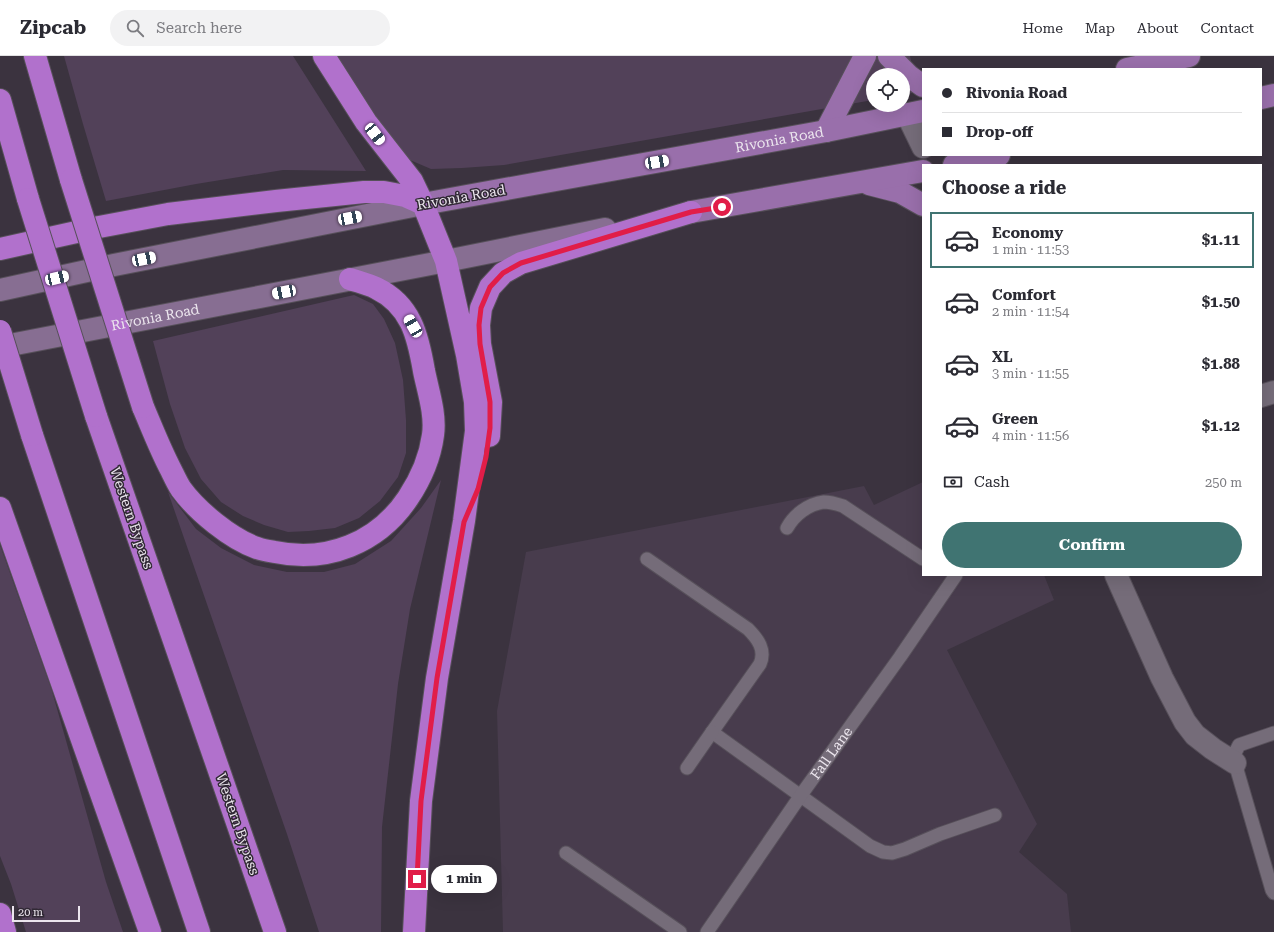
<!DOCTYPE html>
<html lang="en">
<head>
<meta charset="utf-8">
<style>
	:root { --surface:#fff; --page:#f2f2f3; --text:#2b2b33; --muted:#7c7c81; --line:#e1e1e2; --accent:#407472 }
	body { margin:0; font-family:"Roboto Serif",serif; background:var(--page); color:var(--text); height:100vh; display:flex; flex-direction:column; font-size:15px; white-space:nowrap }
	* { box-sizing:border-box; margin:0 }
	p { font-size:13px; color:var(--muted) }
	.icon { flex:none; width:22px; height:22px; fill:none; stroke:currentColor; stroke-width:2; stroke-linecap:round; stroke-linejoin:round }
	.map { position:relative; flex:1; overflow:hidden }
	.sheet { position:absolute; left:922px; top:108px; width:340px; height:412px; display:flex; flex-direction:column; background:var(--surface); border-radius:0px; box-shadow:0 4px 16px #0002 }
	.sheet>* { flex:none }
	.guide { position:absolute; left:922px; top:12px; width:340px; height:88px; border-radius:0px; box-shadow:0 4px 16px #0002; display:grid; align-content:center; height:88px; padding:0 20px; background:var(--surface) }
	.buttons { position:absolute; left:866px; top:12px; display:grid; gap:8px }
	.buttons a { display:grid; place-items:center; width:44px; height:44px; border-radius:50%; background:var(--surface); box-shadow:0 4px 16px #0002; font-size:20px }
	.scale { position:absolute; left:12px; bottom:10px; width:68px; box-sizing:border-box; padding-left:4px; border:2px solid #ece6ee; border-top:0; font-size:11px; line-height:14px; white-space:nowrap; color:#ece6ee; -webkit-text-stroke:3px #312935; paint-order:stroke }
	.end { position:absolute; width:18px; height:18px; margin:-9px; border:5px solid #e11d48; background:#fff; box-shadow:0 0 0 2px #fff }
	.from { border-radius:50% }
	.bubble { position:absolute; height:28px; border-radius:14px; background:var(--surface); box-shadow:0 4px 16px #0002; font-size:13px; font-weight:700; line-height:28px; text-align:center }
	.car { position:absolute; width:12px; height:24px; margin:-12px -6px; border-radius:5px; box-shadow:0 0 3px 1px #0007; background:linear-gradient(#fff 24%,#345 0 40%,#fff 0 76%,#345 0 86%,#fff 0) }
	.guide b { display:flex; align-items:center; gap:14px; height:38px; font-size:15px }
	.guide b+b { border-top:1px solid var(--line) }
	.guide i { width:10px; height:10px; background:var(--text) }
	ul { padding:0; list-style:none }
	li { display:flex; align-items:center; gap:12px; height:56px; margin:0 8px 6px; padding:0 12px; border:2px solid transparent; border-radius:0px }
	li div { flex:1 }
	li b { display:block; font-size:15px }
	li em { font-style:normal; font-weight:700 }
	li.selected { border-color:var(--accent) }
	li>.icon { width:36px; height:36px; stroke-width:1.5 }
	h2 { padding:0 20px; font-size:18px; line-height:48px }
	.pay { display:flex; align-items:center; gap:10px; height:44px; padding:0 20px; font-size:15px }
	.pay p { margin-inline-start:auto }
	.cta { display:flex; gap:8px; margin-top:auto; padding:8px 20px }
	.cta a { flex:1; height:46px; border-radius:24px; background:var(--accent); color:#fff; font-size:16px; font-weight:700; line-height:46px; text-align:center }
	header { display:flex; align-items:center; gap:24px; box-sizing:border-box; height:56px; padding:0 20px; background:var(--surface); border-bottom:1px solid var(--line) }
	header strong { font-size:19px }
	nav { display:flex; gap:22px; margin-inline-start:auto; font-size:14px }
	.search { width:280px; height:36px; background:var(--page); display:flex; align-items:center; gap:10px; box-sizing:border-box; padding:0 14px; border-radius:22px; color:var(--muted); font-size:15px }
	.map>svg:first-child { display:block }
	.built { fill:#483c4d }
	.green { fill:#524159 }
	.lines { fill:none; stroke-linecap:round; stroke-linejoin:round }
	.service-casing { stroke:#57505a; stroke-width:15 }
	.minor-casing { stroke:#57505a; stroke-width:24 }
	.secondary-casing { stroke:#57505a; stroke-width:24 }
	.primary-casing { stroke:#57505a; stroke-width:24 }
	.motorway-casing { stroke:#57505a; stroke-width:24 }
	.service { stroke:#756c79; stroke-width:13 }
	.minor { stroke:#756c79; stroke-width:22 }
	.secondary { stroke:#876e92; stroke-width:22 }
	.primary { stroke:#996fab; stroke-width:22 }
	.motorway { stroke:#b171cc; stroke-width:22 }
	.motorway-bridge-casing { stroke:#57505a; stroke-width:24; stroke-linecap:butt }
	.motorway-bridge { stroke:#b171cc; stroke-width:22 }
	.route { stroke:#e11d48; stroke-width:5 }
	.labels { text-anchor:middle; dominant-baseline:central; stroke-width:3; stroke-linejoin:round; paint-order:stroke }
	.street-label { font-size:14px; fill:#ece6ee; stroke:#312935 }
</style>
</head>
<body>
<header>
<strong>Zipcab</strong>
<div class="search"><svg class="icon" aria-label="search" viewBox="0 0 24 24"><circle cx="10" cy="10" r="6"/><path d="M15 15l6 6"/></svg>Search here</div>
<nav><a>Home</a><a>Map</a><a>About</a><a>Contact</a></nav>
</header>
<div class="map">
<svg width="1274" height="876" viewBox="0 0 1274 876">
	<rect width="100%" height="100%" fill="#3b333f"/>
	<path class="built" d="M923 426V519H1044L1054 544 947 594 1037 768 1019 796 1067 838 1071 876H503L497 655 526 496 864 430 874 449Z"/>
	<path class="green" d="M64 0H293L366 115 283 114 196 128 106 145 83 68Z
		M336 0H910L917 36 903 39V19H873V44L504 109 462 112 431 113 410 104 389 81 373 59Z
		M354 239 373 248 384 263 395 287 403 324 406 364V397L398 421 380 445 359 462 335 472 309 475 288 476 264 469 243 460 221 446 201 423 185 392 170 348 153 285Z
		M441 424 410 553 398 628 382 771 381 876H319L287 778 168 436 196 473 221 492 254 509 287 516H324L355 508 391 485 421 452Z
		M0 489 52 635 106 826 123 876H26L11 828 0 800Z"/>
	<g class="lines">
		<defs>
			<g id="service">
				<path d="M787 472C794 459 808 448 824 446 831 446 837 448 843 450L923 503"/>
				<path d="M647 503 748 573C758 583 766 594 760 608L712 676 870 790 883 796 892 797 905 793 940 778 995 759"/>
				<path d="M1274 677 1239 689 1235 697V707L1272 834 1274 837"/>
				<path d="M687 712 712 676"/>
				<path d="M566 797 680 876"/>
				<path id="s1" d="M707 876 801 739 900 601 956 519"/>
			</g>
			<path id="minor" d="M907 58 923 91
				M1261 340 1274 336
				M1116 519 1162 622 1185 666 1195 679 1213 693 1235 707"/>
			<g id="secondary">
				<path d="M0 234 114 209 423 148"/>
				<path id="s2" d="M0 291 446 205 605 173"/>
			</g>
			<g id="primary">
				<path d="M889 0 909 20 923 30"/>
				<path d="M1127 13 1189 0"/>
				<path d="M1261 42 1274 39"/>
				<path d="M826 75 865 0"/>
				<path d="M954 109 999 99"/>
				<path d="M869 128 900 136 923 149"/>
				<path id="s3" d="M423 148 826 75 923 55"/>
				<path d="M691 156 923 115"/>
			</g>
			<path id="motorway" d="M35 0 71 124
				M324 0 366 66 412 125 423 148 446 205 467 299 475 346 476 375 464 465 437 622 421 745 414 876
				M0 44 28 143
				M0 193 99 171 168 158 276 145 364 136H384L405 140 423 148
				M143 351C152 372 160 393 171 414 174 420 177 427 181 433 197 455 231 483 257 492 262 494 269 495 275 496 327 507 378 487 408 442 420 424 430 402 433 379 436 358 428 335 424 315 418 280 411 249 376 232 368 228 359 226 350 223
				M96 360 275 876
				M32 379 199 876
				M489 380 491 346 480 288 479 269 481 252 490 231 503 217 521 207 691 156
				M0 452 150 876
				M0 858 5 876"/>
		</defs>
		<use href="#service" class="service-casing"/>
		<use href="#minor" class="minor-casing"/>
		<use href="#secondary" class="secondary-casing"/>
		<use href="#primary" class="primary-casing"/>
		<use href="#motorway" class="motorway-casing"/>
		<use href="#service" class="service"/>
		<use href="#minor" class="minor"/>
		<use href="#secondary" class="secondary"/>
		<use href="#primary" class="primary"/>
		<use href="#motorway" class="motorway"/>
		<defs>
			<path id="motorway-bridge" d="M71 124 143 351
				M28 143 96 360
				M0 275 32 379"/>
		</defs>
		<use href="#motorway-bridge" class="motorway-bridge-casing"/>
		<use href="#motorway-bridge" class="motorway-bridge"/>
	</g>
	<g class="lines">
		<path class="route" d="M417 823 421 745 437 622 464 466 478 433 486 401 490 372V346L480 288 479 269 481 252 490 231 503 217 521 207 691 156 722 151"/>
	</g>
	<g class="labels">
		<g class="street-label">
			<text stroke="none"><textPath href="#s3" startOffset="362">Rivonia Road</textPath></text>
			<text transform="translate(461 141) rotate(-10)">Rivonia Road</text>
			<text stroke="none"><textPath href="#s2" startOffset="158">Rivonia Road</textPath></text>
			<text transform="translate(132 462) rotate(71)">Western Bypass</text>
			<text stroke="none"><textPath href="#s1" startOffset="218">Fall Lane</textPath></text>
			<text transform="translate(238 768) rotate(71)">Western Bypass</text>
		</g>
	</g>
</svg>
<div class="buttons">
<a><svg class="icon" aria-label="locate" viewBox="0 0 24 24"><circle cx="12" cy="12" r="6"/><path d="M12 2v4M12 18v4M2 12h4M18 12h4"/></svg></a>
</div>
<div class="scale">20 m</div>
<i class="end from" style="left:722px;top:151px"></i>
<i class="end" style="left:417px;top:823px"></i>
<div class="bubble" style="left:431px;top:809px;width:66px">1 min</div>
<i class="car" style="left:375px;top:78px;rotate:142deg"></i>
<i class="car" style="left:657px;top:106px;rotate:80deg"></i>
<i class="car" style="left:350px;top:162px;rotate:79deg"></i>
<i class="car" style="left:144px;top:203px;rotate:78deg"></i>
<i class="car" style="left:57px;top:222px;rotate:77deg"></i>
<i class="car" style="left:284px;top:236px;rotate:259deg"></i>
<i class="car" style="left:413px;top:270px;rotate:330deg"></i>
<div class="guide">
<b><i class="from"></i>Rivonia Road</b>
<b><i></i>Drop-off</b>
</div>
<section class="sheet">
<h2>Choose a ride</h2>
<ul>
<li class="selected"><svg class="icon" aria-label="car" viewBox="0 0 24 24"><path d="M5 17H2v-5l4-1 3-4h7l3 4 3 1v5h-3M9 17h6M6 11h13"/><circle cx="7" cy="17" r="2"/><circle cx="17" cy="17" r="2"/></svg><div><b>Economy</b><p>1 min · 11:53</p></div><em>$1.11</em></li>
<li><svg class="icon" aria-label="car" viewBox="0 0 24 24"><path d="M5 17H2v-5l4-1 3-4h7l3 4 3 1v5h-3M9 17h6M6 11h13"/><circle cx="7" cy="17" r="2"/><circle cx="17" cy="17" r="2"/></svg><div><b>Comfort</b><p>2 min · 11:54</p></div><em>$1.50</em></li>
<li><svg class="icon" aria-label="car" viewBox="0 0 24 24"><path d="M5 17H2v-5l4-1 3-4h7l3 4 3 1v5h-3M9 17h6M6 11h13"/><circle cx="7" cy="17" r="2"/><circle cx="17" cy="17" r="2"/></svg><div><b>XL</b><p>3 min · 11:55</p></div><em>$1.88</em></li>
<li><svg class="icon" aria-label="car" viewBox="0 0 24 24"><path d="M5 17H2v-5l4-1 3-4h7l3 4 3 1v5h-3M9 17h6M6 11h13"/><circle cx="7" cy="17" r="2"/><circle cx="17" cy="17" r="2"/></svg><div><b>Green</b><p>4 min · 11:56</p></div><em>$1.12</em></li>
</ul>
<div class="pay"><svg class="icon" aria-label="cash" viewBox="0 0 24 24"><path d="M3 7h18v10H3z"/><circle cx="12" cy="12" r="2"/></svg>Cash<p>250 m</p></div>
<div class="cta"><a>Confirm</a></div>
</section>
</div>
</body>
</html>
